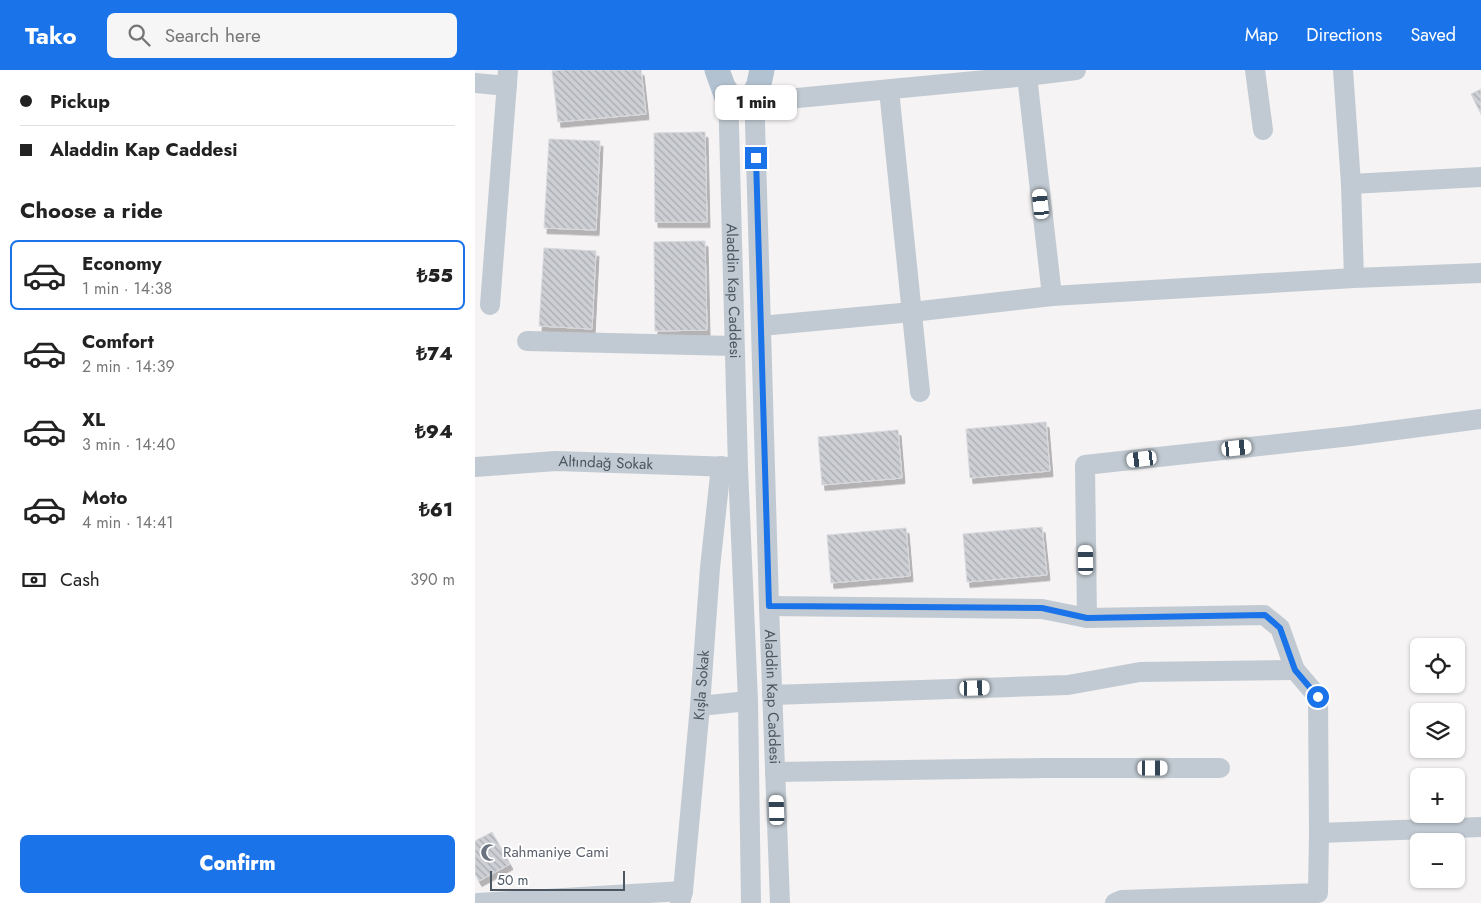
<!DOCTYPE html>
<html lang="en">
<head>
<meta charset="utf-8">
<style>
	:root { --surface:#fff; --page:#f6f6f6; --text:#222; --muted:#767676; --line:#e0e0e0; --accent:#1a73e8 }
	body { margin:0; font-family:Jost,sans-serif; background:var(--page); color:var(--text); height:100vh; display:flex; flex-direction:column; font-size:19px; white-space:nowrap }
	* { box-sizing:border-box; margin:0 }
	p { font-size:16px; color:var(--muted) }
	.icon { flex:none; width:28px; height:28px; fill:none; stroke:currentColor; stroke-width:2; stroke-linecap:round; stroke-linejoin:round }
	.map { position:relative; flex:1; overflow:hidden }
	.sheet { display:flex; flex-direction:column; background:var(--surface); width:475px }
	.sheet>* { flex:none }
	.top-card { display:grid; align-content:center; height:110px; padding:0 20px; background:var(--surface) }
	.controls { position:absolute; left:935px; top:568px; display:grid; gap:10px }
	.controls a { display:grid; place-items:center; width:55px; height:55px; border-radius:8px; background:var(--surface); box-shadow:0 1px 4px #0004; font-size:25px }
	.scale { position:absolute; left:15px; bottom:12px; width:135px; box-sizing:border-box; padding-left:5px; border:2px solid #4a5661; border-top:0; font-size:14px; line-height:18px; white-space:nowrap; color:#4a5661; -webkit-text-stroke:4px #fff; paint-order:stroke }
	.end { position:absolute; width:22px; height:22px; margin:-11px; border:6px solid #1a73e8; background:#fff; box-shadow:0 0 0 2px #fff }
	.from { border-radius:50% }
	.bubble { position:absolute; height:35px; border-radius:8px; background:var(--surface); box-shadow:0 1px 4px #0004; font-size:16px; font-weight:800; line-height:35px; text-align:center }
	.car { position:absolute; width:15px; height:30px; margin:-15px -8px; border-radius:6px; box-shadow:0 0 4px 1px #0007; background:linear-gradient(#fff 24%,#345 0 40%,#fff 0 76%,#345 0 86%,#fff 0) }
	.top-card b { display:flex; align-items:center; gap:18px; height:48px; font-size:19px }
	.top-card b+b { border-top:1px solid var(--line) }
	.top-card i { width:12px; height:12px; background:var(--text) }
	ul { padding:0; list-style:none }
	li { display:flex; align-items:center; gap:15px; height:70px; margin:0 10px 8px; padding:0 10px; border:2px solid transparent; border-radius:8px }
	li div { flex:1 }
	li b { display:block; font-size:19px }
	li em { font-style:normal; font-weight:800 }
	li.current { border-color:var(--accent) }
	li>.icon { width:45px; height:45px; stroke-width:1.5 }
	h2 { padding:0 20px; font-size:22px; line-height:60px }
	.pay { display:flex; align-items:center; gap:12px; height:55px; padding:0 20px; font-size:19px }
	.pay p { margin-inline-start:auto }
	.action { display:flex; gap:10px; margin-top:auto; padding:10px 20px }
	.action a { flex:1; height:58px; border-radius:8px; background:var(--accent); color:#fff; font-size:20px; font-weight:800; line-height:58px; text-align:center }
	header { display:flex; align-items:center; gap:30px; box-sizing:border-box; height:70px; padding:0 25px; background:var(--accent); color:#fff }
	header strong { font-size:24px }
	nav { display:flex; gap:28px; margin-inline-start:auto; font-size:18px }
	.search { width:350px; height:45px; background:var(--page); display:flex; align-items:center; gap:12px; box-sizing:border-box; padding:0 18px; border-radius:8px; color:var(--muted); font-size:19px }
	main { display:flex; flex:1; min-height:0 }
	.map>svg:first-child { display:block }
	.building { fill:url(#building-back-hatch); stroke:#d7d9de; filter:url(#shadow) }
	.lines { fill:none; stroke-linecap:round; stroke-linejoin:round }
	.minor { stroke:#c1cad2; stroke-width:20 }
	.major { stroke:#b3c2d1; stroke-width:25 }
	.route { stroke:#1a73e8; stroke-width:6 }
	.labels { text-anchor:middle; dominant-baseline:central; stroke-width:4; stroke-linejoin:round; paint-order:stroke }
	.street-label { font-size:15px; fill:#4a5661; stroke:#fff }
	.worship-label { font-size:15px; fill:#5b616d; stroke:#fff; text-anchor:start }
</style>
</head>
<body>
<header>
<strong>Tako</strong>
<div class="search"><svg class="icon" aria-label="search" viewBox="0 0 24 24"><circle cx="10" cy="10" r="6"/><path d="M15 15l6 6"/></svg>Search here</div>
<nav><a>Map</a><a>Directions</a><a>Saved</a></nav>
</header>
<main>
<section class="sheet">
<div class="top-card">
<b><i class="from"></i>Pickup</b>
<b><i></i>Aladdin Kap Caddesi</b>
</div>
<h2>Choose a ride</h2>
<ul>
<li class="current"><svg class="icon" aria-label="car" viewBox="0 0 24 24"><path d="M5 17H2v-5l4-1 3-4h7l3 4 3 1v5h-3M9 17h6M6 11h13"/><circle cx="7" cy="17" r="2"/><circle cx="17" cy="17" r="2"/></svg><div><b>Economy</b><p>1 min · 14:38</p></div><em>₺55</em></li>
<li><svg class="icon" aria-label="car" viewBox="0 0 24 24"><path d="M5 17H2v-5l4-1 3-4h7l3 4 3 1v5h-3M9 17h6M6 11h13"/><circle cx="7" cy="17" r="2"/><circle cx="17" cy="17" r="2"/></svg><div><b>Comfort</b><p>2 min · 14:39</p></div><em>₺74</em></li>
<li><svg class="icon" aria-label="car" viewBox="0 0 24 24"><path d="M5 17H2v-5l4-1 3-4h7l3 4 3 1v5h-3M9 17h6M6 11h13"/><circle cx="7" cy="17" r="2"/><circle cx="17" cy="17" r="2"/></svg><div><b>XL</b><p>3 min · 14:40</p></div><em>₺94</em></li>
<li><svg class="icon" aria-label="car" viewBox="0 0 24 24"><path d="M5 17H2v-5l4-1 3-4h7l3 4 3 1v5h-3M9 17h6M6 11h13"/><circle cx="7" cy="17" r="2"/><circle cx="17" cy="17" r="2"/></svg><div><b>Moto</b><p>4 min · 14:41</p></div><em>₺61</em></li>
</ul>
<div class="pay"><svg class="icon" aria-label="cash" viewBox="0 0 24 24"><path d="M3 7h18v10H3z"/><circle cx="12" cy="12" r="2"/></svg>Cash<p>390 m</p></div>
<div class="action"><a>Confirm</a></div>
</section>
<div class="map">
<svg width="1006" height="833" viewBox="0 0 1006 833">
	<defs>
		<pattern id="building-back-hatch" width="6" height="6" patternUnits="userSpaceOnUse" patternTransform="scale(1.25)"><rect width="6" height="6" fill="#cdcfd5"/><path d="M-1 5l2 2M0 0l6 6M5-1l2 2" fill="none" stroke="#a8abb0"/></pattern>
		<filter id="shadow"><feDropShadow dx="3" dy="5.5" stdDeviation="0" flood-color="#0004"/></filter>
	</defs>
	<rect width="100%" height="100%" fill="#f5f3f3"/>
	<path class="building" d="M89 0H166L171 44 83 52 77 1Z
		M1006 19V44L996 24Z
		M230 62 232 152H180L179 63Z
		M74 69 125 71 121 160 69 158Z
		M230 171 232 260 180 261 179 172Z
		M69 178 121 181 117 259 64 256Z
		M571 352 575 401 495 408 491 359Z
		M423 360 427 408 347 415 343 367Z
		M567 457 572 505 492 512 488 464Z
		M431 458 435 506 356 513 352 465Z
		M17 762 35 794 4 811 0 804V771Z"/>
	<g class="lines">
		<g class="minor">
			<path d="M780 0 788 60"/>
			<path d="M868 0 876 114 879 208"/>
			<path d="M552 6 577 226"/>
			<path d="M0 13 32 16"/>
			<path id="s1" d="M279 18 294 536 305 833"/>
			<path id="s2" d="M253 19 263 398 273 631 276 833"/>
			<path d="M414 20 445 322"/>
			<path d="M280 32 552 6 601 0"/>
			<path d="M876 114 1006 107"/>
			<path d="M15 235 33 0"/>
			<path d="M286 256 437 242 577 226 879 208 1006 203"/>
			<path d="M52 271 259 276"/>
			<path id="s3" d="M0 397 81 391 258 397"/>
			<path d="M294 536 567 539 612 548 789 545 805 558 820 600 843 627 844 763 843 823 647 830 640 833"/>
			<path d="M612 548 610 395 876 366 1006 349"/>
			<path d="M297 625 593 615 665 602 820 600"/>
			<path d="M225 636 273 631"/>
			<path d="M300 702 567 698H745"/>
			<path d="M844 763 1006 757"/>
			<path d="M3 833 208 821"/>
			<path id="s4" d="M205 833 208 821 225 636 235 498 246 396"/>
		</g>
		<path class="major" d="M242 0 254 33
			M280 32 287 0"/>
	</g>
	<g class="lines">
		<path class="route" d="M281 88 294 536 567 538 612 548 790 545 805 558 820 600 843 627"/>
	</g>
	<defs>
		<symbol id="mosque-bare" viewBox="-9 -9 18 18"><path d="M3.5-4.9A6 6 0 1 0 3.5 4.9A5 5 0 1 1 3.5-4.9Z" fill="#6b7280" stroke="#fff" stroke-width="2.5" paint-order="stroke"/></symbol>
	</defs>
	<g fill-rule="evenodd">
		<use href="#mosque-bare" x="2" y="770" width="25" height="25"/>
	</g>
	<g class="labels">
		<g class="street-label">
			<text stroke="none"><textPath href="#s2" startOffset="202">Aladdin Kap Caddesi</textPath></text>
			<text stroke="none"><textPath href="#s3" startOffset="131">Altındağ Sokak</textPath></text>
			<text stroke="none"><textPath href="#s4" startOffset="219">Kışla Sokak</textPath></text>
			<text stroke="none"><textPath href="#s1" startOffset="609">Aladdin Kap Caddesi</textPath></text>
		</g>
		<g class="worship-label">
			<text x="28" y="782">Rahmaniye Cami</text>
		</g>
	</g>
</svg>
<div class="controls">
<a><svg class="icon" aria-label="locate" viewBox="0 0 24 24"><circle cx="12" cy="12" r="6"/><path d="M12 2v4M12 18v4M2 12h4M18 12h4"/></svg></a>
<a><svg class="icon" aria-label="layers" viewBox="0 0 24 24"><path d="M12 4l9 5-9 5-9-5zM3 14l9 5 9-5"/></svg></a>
<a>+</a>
<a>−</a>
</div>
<div class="scale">50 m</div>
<i class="end from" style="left:843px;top:627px"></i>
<i class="end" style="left:281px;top:88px"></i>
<div class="bubble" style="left:240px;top:15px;width:82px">1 min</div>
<i class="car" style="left:566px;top:134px;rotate:354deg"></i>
<i class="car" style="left:762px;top:378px;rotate:84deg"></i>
<i class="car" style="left:667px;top:389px;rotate:263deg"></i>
<i class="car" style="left:611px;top:490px;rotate:359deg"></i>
<i class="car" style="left:500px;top:618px;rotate:88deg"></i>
<i class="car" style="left:678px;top:698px;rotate:90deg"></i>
<i class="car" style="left:302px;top:740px;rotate:358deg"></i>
</div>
</main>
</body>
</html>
